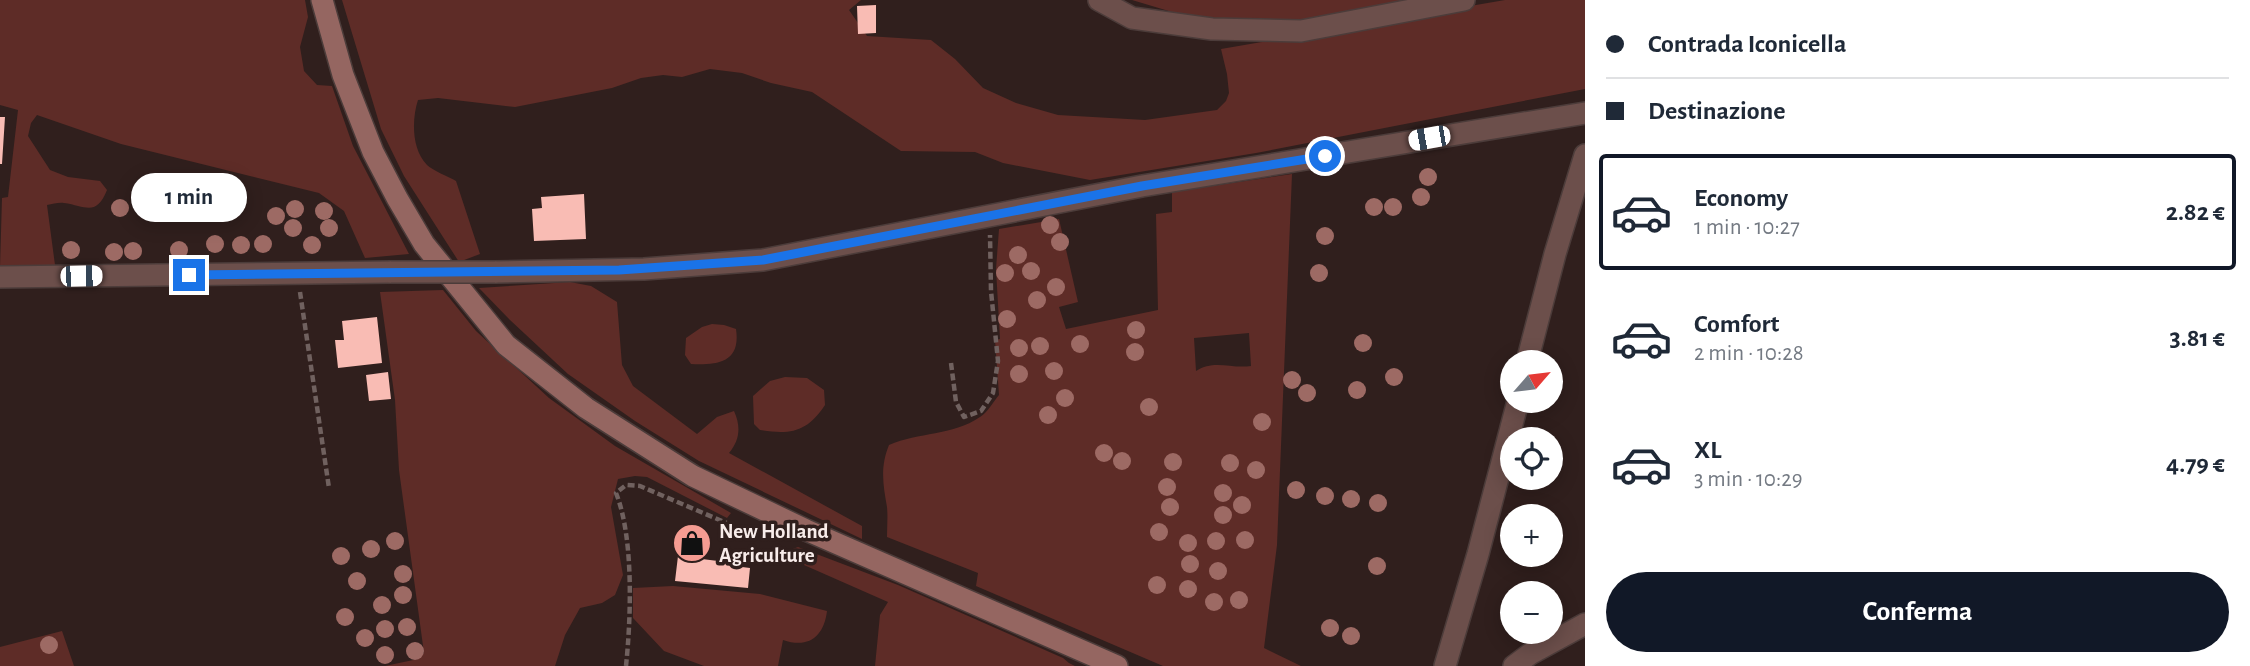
<!DOCTYPE html>
<html lang="it">
<head>
<meta charset="utf-8">
<style>
	:root { --surface:#fff; --page:#f6f6f7; --text:#1f2937; --muted:#747a83; --line:#e0e1e3; --accent:#111827 }
	body { margin:0; font-family:"Alegreya Sans",sans-serif; background:var(--page); color:var(--text); height:100vh; display:flex; flex-direction:column; font-size:26px; white-space:nowrap }
	* { box-sizing:border-box; margin:0 }
	p { font-size:23px; color:var(--muted) }
	.icon { flex:none; width:38px; height:38px; fill:none; stroke:currentColor; stroke-width:2; stroke-linecap:round; stroke-linejoin:round }
	.map { position:relative; flex:1; overflow:hidden }
	.details { display:flex; flex-direction:column; background:var(--surface); width:665px }
	.details>* { flex:none }
	.banner { display:grid; align-content:center; height:154px; padding:0 21px; background:var(--surface) }
	.needle { width:46px; rotate:62deg }
	.controls { position:absolute; left:1500px; top:350px; display:grid; gap:14px }
	.controls a { display:grid; place-items:center; width:63px; height:63px; border-radius:50%; background:var(--surface); box-shadow:0 4px 18px #0003; font-size:35px }
	.end { position:absolute; width:32px; height:32px; margin:-16px; border:9px solid #1a73e8; background:#fff; box-shadow:0 0 0 4px #fff }
	.from { border-radius:50% }
	.bubble { position:absolute; height:49px; border-radius:24px; background:var(--surface); box-shadow:0 4px 18px #0003; font-size:23px; font-weight:700; line-height:49px; text-align:center }
	.car { position:absolute; width:21px; height:42px; margin:-21px -10px; border-radius:9px; box-shadow:0 0 5px 2px #0007; background:linear-gradient(#fff 24%,#345 0 40%,#fff 0 76%,#345 0 86%,#fff 0) }
	.banner b { display:flex; align-items:center; gap:24px; height:66px; font-size:26px }
	.banner b+b { border-top:2px solid var(--line) }
	.banner i { width:18px; height:18px; background:var(--text) }
	ul { padding:0; list-style:none }
	li { display:flex; align-items:center; gap:21px; height:116px; margin:0 14px 10px; padding:0 7px; border:4px solid transparent; border-radius:7px }
	li div { flex:1 }
	li b { display:block; font-size:26px }
	li em { font-style:normal; font-weight:700 }
	li.current { border-color:var(--accent) }
	li>.icon { width:63px; height:63px; stroke-width:1.5 }
	.action { display:flex; gap:14px; margin-top:auto; padding:14px 21px }
	.action a { flex:1; height:80px; border-radius:42px; background:var(--accent); color:#fff; font-size:28px; font-weight:700; line-height:80px; text-align:center }
	main { display:flex; flex:1; min-height:0 }
	.map>svg:first-child { display:block }
	.green { fill:#5e2c27; fill-rule:evenodd }
	.building { fill:#f9bcb4 }
	.lines { fill:none; stroke-linecap:round; stroke-linejoin:round }
	.minor-casing { stroke:#4c3c3a; stroke-width:24 }
	.secondary-casing { stroke:#4c3c3a; stroke-width:24 }
	.path { stroke:#70615f; stroke-width:4.5; stroke-dasharray:7 3.5; stroke-linecap:butt }
	.minor { stroke:#6c4f4b; stroke-width:21 }
	.secondary { stroke:#956661; stroke-width:21 }
	.minor-bridge-casing { stroke:#4c3c3a; stroke-width:24; stroke-linecap:butt }
	.minor-bridge { stroke:#6c4f4b; stroke-width:21 }
	.tree { fill:#9d6a64 }
	.route { stroke:#1a73e8; stroke-width:9 }
	.labels { text-anchor:middle; dominant-baseline:central; stroke-width:7; stroke-linejoin:round; paint-order:stroke }
	.poi-label { font-size:21px; font-weight:bold; fill:#f8ecea; stroke:#301f1d; text-anchor:start }
</style>
</head>
<body>
<main>
<div class="map">
<svg width="1585" height="666" viewBox="0 0 1585 666">
	<rect width="100%" height="100%" fill="#301f1d"/>
	<path class="green" d="M0 0H305L308 17 300 47 304 71 317 85 332 86 353 146 409 254 365 258 344 211 319 193 121 144 37 115 31 123 28 136 50 170 68 177 100 181 107 190C96 217 86 206 64 203 59 202 53 204 47 205L55 265 0 267 2 198 8 197 18 110 0 105Z
		M342 0H861L849 10 867 36 931 40 955 59 983 88 1016 103 1058 115 1145 120 1217 110 1226 101 1229 93 1227 74 1221 49 1505 0H1585V89L1256 153 1090 180 1003 163 975 152 901 151 812 92 771 83 742 73 710 69 682 77 663 75 641 78 612 88 515 107 438 98 418 100C412 118 411 149 427 165 432 170 449 177 456 181L480 254 459 262 404 176 381 129Z
		M1132 0H1423L1323 19 1202 21Z
		M1292 174 1277 545 1264 648 1301 666H1163L976 586 978 573 887 537C887 527 888 517 887 507 883 485 880 467 889 445 919 432 952 436 980 417 988 412 993 402 999 395L995 340 1000 339 996 269 999 229 1059 219 1078 302 1059 307 1066 329 1158 310 1156 214 1172 212V192ZM1249 333 1251 366C1231 369 1214 359 1196 371L1194 338Z
		M570 282 591 286 617 302 622 365 633 386 697 434 717 417 734 411C741 426 740 440 729 453L862 526V539L699 461 635 421 568 374 510 320 479 288Z
		M443 290 476 331 549 398 615 446 731 513 727 518 647 477 635 476 618 479 611 507 623 575 615 595 602 603 580 608 565 635 555 666H385L418 659 424 653 399 470 395 400 380 292Z
		M712 324 724 325 736 329C741 363 717 365 691 364L685 355 686 338 702 327Z
		M785 377 807 378 824 390 825 405C807 432 791 435 760 430L754 424 753 396 770 381Z
		M798 547 898 585 1063 658 1069 663 1075 666H875L880 615 888 602 779 554Z
		M673 586 760 594 827 611C824 636 809 649 783 640L778 666H704L664 651 633 618V588Z
		M62 631 74 666H0V647Z"/>
	<path class="building" d="M876 5V33L858 34 857 6Z
		M0 117H5L2 164H0Z
		M584 194 586 239 534 241 532 209 542 208 541 197Z
		M377 317 382 363 338 368 335 340H344L342 321Z
		M388 372 391 399 369 401 366 375Z
		M678 556 726 562V565L750 568 748 588 675 581Z"/>
	<g class="lines">
		<defs>
			<path id="minor" d="M1099 0 1132 18 1212 29 1301 31 1464 0
				M495 272 644 269 763 260 1142 186 1585 113
				M0 277 391 272
				M1527 362 1555 254 1585 155
				M1445 666 1478 554 1518 401
				M1514 666 1530 654 1585 624"/>
			<path id="secondary" d="M322 0 343 75 373 152 397 198 424 244 506 345 586 408 693 476 806 530 1117 666"/>
		</defs>
		<use href="#minor" class="minor-casing"/>
		<use href="#secondary" class="secondary-casing"/>
		<path class="path" d="M300 292 329 488
			M951 363 956 402 964 417 981 411 993 393 998 361 991 291 990 235
			M626 666C631 618 634 538 616 493L626 485 640 486 729 524"/>
		<use href="#minor" class="minor"/>
		<use href="#secondary" class="secondary"/>
		<defs>
			<path id="minor-bridge" d="M391 272H495"/>
		</defs>
		<use href="#minor-bridge" class="minor-bridge-casing"/>
		<use href="#minor-bridge" class="minor-bridge"/>
	</g>
	<g class="tree">
		<circle cx="1428" cy="177" r="9"/>
		<circle cx="225" cy="189" r="9"/>
		<circle cx="204" cy="191" r="9"/>
		<circle cx="1421" cy="197" r="9"/>
		<circle cx="1374" cy="207" r="9"/>
		<circle cx="1393" cy="207" r="9"/>
		<circle cx="120" cy="208" r="9"/>
		<circle cx="295" cy="209" r="9"/>
		<circle cx="324" cy="211" r="9"/>
		<circle cx="276" cy="216" r="9"/>
		<circle cx="1050" cy="225" r="9"/>
		<circle cx="293" cy="228" r="9"/>
		<circle cx="329" cy="228" r="9"/>
		<circle cx="1325" cy="236" r="9"/>
		<circle cx="1060" cy="242" r="9"/>
		<circle cx="215" cy="244" r="9"/>
		<circle cx="263" cy="244" r="9"/>
		<circle cx="241" cy="245" r="9"/>
		<circle cx="312" cy="245" r="9"/>
		<circle cx="71" cy="250" r="9"/>
		<circle cx="179" cy="250" r="9"/>
		<circle cx="133" cy="251" r="9"/>
		<circle cx="114" cy="252" r="9"/>
		<circle cx="1018" cy="255" r="9"/>
		<circle cx="1031" cy="271" r="9"/>
		<circle cx="1005" cy="273" r="9"/>
		<circle cx="1319" cy="273" r="9"/>
		<circle cx="1056" cy="287" r="9"/>
		<circle cx="1037" cy="300" r="9"/>
		<circle cx="1007" cy="319" r="9"/>
		<circle cx="1136" cy="330" r="9"/>
		<circle cx="1363" cy="343" r="9"/>
		<circle cx="1080" cy="344" r="9"/>
		<circle cx="1040" cy="346" r="9"/>
		<circle cx="1019" cy="348" r="9"/>
		<circle cx="1135" cy="352" r="9"/>
		<circle cx="1054" cy="371" r="9"/>
		<circle cx="1019" cy="374" r="9"/>
		<circle cx="1394" cy="377" r="9"/>
		<circle cx="1292" cy="380" r="9"/>
		<circle cx="1357" cy="390" r="9"/>
		<circle cx="1307" cy="393" r="9"/>
		<circle cx="1065" cy="398" r="9"/>
		<circle cx="1149" cy="407" r="9"/>
		<circle cx="1048" cy="415" r="9"/>
		<circle cx="1262" cy="422" r="9"/>
		<circle cx="1104" cy="453" r="9"/>
		<circle cx="1122" cy="461" r="9"/>
		<circle cx="1173" cy="462" r="9"/>
		<circle cx="1230" cy="463" r="9"/>
		<circle cx="1256" cy="470" r="9"/>
		<circle cx="1167" cy="487" r="9"/>
		<circle cx="1296" cy="490" r="9"/>
		<circle cx="1223" cy="493" r="9"/>
		<circle cx="1325" cy="496" r="9"/>
		<circle cx="1351" cy="499" r="9"/>
		<circle cx="1378" cy="503" r="9"/>
		<circle cx="1242" cy="505" r="9"/>
		<circle cx="1170" cy="507" r="9"/>
		<circle cx="1223" cy="515" r="9"/>
		<circle cx="1159" cy="532" r="9"/>
		<circle cx="1245" cy="540" r="9"/>
		<circle cx="395" cy="541" r="9"/>
		<circle cx="1216" cy="541" r="9"/>
		<circle cx="1188" cy="543" r="9"/>
		<circle cx="371" cy="549" r="9"/>
		<circle cx="341" cy="556" r="9"/>
		<circle cx="1190" cy="564" r="9"/>
		<circle cx="1377" cy="566" r="9"/>
		<circle cx="1218" cy="571" r="9"/>
		<circle cx="403" cy="574" r="9"/>
		<circle cx="357" cy="581" r="9"/>
		<circle cx="1157" cy="585" r="9"/>
		<circle cx="1188" cy="589" r="9"/>
		<circle cx="403" cy="595" r="9"/>
		<circle cx="1239" cy="600" r="9"/>
		<circle cx="1214" cy="602" r="9"/>
		<circle cx="382" cy="605" r="9"/>
		<circle cx="345" cy="617" r="9"/>
		<circle cx="407" cy="627" r="9"/>
		<circle cx="1330" cy="628" r="9"/>
		<circle cx="385" cy="629" r="9"/>
		<circle cx="1351" cy="636" r="9"/>
		<circle cx="365" cy="638" r="9"/>
		<circle cx="49" cy="645" r="9"/>
		<circle cx="415" cy="651" r="9"/>
		<circle cx="385" cy="655" r="9"/>
	</g>
	<g class="lines">
		<path class="route" d="M189 275 619 270 763 260 1142 186 1325 156"/>
	</g>
	<defs>
		<symbol id="shop-disc" viewBox="-11 -11 22 22"><circle r="9.5" fill="#f59c92" stroke="#301f1d"/><path d="M-5-2.5h2.3a2.7 3.5 0 0 1 5.4 0H5L5.5 6h-11ZM-1.5-2.5h3a1.5 2.3 0 0 0-3 0Z" fill="#111"/></symbol>
	</defs>
	<g fill-rule="evenodd">
		<use href="#shop-disc" x="670" y="521" width="44" height="44"/>
	</g>
	<g class="labels">
		<g class="poi-label">
			<text x="719" y="531">New Holland<tspan x="719" dy="24">Agriculture</tspan></text>
		</g>
	</g>
</svg>
<div class="controls">
<a><svg class="needle" viewBox="-14 -14 28 28"><path d="M0-13l5 13h-10z" fill="#e53935"/><path d="M0 13l5-13h-10z" fill="#747a83"/></svg></a>
<a><svg class="icon" aria-label="locate" viewBox="0 0 24 24"><circle cx="12" cy="12" r="6"/><path d="M12 2v4M12 18v4M2 12h4M18 12h4"/></svg></a>
<a>+</a>
<a>−</a>
</div>
<i class="end from" style="left:1325px;top:156px"></i>
<i class="end" style="left:189px;top:275px"></i>
<div class="bubble" style="left:131px;top:173px;width:116px">1 min</div>
<i class="car" style="left:1429px;top:138px;rotate:260deg"></i>
<i class="car" style="left:81px;top:276px;rotate:89deg"></i>
</div>
<section class="details">
<div class="banner">
<b><i class="from"></i>Contrada Iconicella</b>
<b><i></i>Destinazione</b>
</div>
<ul>
<li class="current"><svg class="icon" aria-label="car" viewBox="0 0 24 24"><path d="M5 17H2v-5l4-1 3-4h7l3 4 3 1v5h-3M9 17h6M6 11h13"/><circle cx="7" cy="17" r="2"/><circle cx="17" cy="17" r="2"/></svg><div><b>Economy</b><p>1 min · 10:27</p></div><em>2.82 €</em></li>
<li><svg class="icon" aria-label="car" viewBox="0 0 24 24"><path d="M5 17H2v-5l4-1 3-4h7l3 4 3 1v5h-3M9 17h6M6 11h13"/><circle cx="7" cy="17" r="2"/><circle cx="17" cy="17" r="2"/></svg><div><b>Comfort</b><p>2 min · 10:28</p></div><em>3.81 €</em></li>
<li><svg class="icon" aria-label="car" viewBox="0 0 24 24"><path d="M5 17H2v-5l4-1 3-4h7l3 4 3 1v5h-3M9 17h6M6 11h13"/><circle cx="7" cy="17" r="2"/><circle cx="17" cy="17" r="2"/></svg><div><b>XL</b><p>3 min · 10:29</p></div><em>4.79 €</em></li>
</ul>
<div class="action"><a>Conferma</a></div>
</section>
</main>
</body>
</html>
